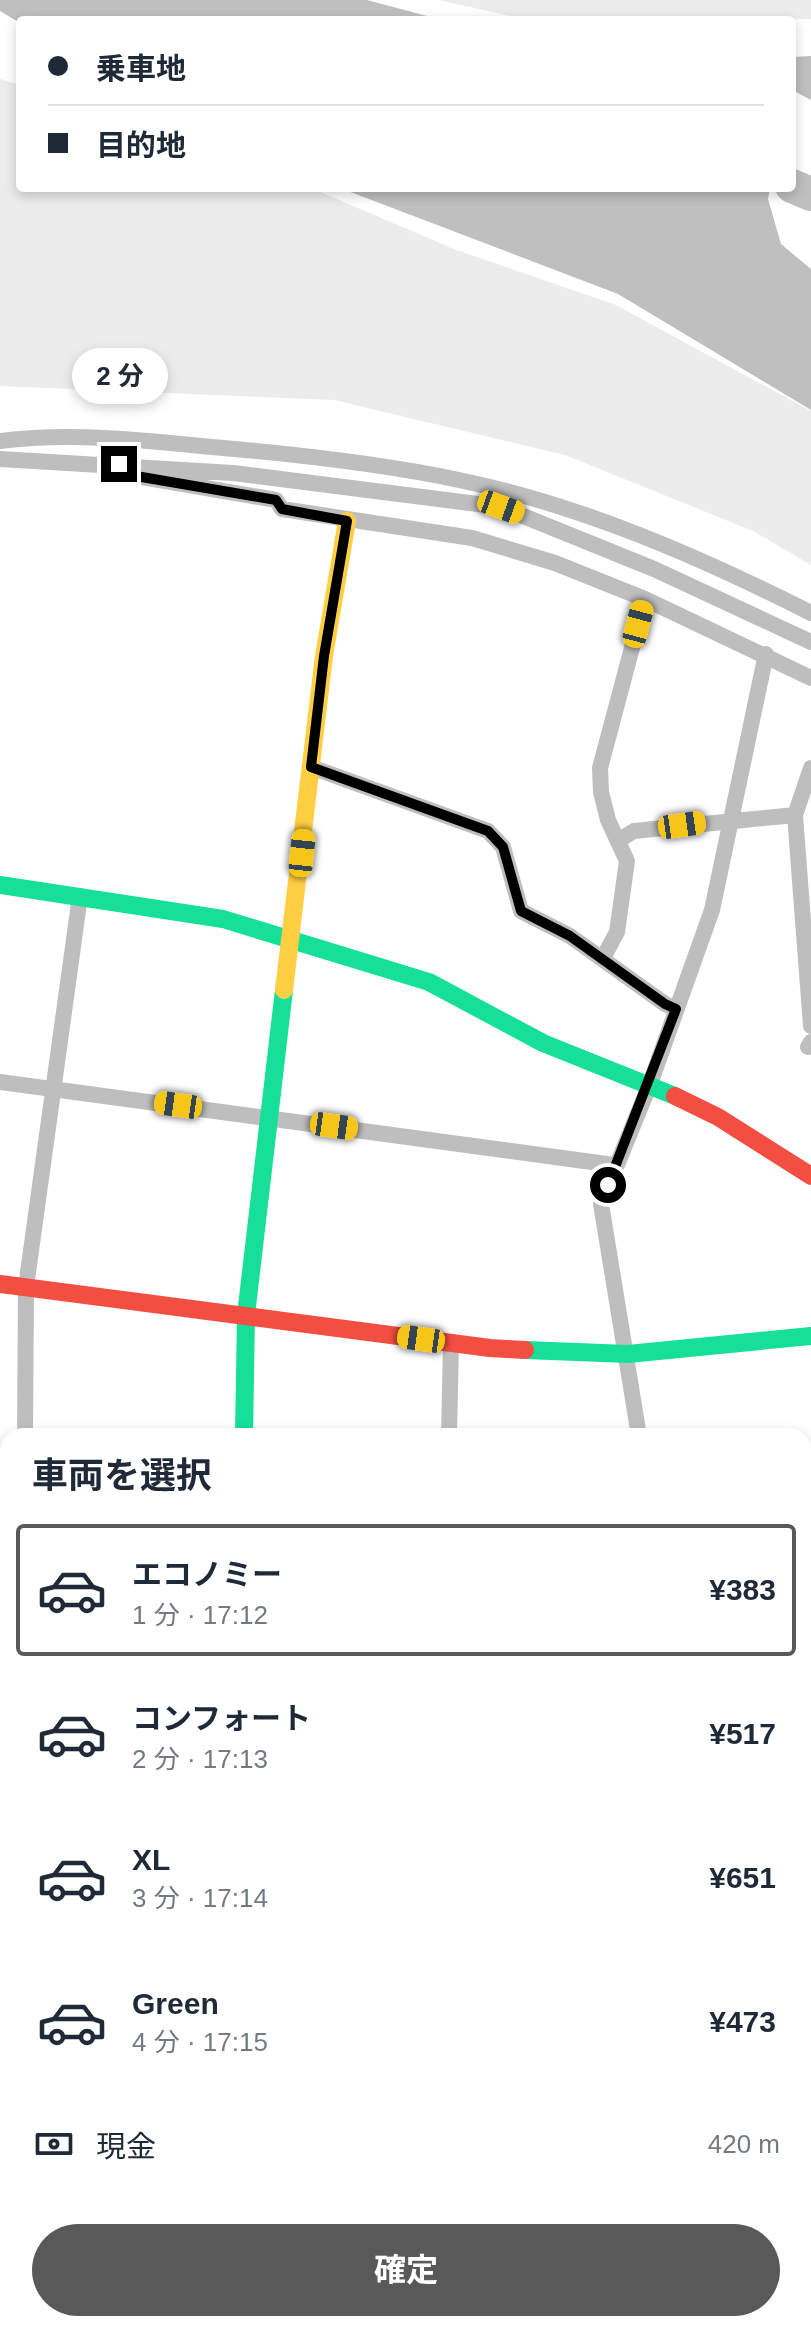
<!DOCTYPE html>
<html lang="ja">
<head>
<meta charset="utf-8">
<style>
	:root { --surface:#fff; --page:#f2f2f3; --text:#1f2937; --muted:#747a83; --line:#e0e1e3; --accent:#595959 }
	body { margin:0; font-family:Helvetica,"Noto Sans JP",sans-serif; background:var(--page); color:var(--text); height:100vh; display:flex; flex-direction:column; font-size:30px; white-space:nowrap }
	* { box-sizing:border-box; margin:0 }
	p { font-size:26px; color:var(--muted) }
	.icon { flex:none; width:44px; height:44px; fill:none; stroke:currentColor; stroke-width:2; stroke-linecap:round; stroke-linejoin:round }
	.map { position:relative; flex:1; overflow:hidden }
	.details { position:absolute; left:0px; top:1428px; width:812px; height:904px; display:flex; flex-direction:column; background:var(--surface); border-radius:24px 24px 0 0; box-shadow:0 4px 12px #0003 }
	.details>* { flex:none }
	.guide { position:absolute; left:16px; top:16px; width:780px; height:176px; border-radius:8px; box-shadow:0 4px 12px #0003; display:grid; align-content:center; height:176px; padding:0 32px; background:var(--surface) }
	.end { position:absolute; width:36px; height:36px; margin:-18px; border:10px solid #000; background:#fff; box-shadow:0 0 0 4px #fff }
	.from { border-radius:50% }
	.bubble { position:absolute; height:56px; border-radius:28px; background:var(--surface); box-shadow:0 4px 12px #0003; font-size:26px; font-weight:700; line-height:56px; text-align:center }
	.car { position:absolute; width:24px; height:48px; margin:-24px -12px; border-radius:10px; box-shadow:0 0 6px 2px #0007; background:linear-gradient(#f5c518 24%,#345 0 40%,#f5c518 0 76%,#345 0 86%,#f5c518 0) }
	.guide b { display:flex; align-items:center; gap:28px; height:76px; font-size:30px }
	.guide b+b { border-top:2px solid var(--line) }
	.guide i { width:20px; height:20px; background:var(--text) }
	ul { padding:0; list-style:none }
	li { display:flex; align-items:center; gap:24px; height:132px; margin:0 16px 12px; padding:0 16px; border:4px solid transparent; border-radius:8px }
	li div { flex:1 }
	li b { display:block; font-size:30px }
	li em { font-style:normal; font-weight:700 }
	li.selected { border-color:var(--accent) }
	li>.icon { width:72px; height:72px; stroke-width:1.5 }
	h2 { padding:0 32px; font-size:36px; line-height:96px }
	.pay { display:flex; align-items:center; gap:20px; height:88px; padding:0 32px; font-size:30px }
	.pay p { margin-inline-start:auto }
	.cta { display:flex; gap:16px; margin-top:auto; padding:16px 32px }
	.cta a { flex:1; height:92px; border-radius:48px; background:var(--accent); color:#fff; font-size:32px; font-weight:700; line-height:92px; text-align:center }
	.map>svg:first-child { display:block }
	.green { fill:#ececec }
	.water { fill:#bfbfbf }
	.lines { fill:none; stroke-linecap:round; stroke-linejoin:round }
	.river { stroke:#bfbfbf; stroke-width:34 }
	.street { stroke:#bebebe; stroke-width:16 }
	.fast { stroke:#16e098; stroke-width:18 }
	.slow { stroke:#ffcf43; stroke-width:18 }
	.jam { stroke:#f24e42; stroke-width:18 }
	.route { stroke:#000; stroke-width:10 }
</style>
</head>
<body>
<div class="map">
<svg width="811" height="2332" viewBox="0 0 811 2332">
	<rect width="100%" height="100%" fill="#fff"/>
	<path class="green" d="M439 0H811V19L528 20Z
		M0 79 20 85V188H311L454 249 616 305 811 411V565L753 531 565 455 334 400 0 386Z"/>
	<path class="water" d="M0 0H367L442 20H20V23L0 11Z
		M811 56V100L794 91 792 95V57Z
		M340 188H770L768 199 781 244 811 269V410L618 294Z"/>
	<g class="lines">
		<path class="river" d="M792 186 811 194"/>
		<path class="street" d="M0 441C71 432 141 440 212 447 294 454 378 463 459 480 581 505 700 557 811 613
			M0 459 233 473 501 507 654 569 811 642
			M119 464 130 475 276 500 282 509 472 538 555 563 645 599
			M311 767 488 831 503 847 521 911 570 936 665 1004 676 1009
			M811 768 795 815 811 1026
			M619 840 634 831 795 815
			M603 958 617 932 627 861 608 820 601 792 600 768 645 599 811 678
			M808 1047 811 1042
			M0 1082 614 1165
			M25 1436 26 1287 80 896
			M449 1436 451 1342
			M639 1436 601 1204 650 1084 712 910 766 654
			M0 1517H8
			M804 1527H811
			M804 1572H811
			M0 1630 8 1633
			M804 1688H811
			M804 1802 811 1811
			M0 1977H8
			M804 2008 811 2011
			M486 2324 494 2332
			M629 2324 630 2332
			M12 2332 15 2324
			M223 2332 225 2324
			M241 2332 243 2324
			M649 2332 694 2324 695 2332"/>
		<path class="fast" d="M0 885 223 919 429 982 543 1043 675 1096
			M525 1350 628 1354 811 1336
			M244 1436 246 1315 284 990"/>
		<path class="slow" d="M284 990 324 656 347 521"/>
		<path class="jam" d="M675 1096 718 1117 811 1176
			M0 1284 490 1348 525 1350"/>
	</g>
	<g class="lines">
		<path class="route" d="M119 464 130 475 276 500 282 509 347 521 324 656 311 767 488 831 503 847 521 911 570 936 665 1004 676 1009 608 1185"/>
	</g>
</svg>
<i class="end from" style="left:608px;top:1185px"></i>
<i class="end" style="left:119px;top:464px"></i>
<div class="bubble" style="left:72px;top:348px;width:96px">2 分</div>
<i class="car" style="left:501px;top:507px;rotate:110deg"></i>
<i class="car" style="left:638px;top:624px;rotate:15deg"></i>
<i class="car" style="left:682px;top:825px;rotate:82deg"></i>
<i class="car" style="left:302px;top:853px;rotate:6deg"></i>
<i class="car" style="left:178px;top:1105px;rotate:278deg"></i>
<i class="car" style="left:334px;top:1126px;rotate:98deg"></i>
<i class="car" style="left:421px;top:1339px;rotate:278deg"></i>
<div class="guide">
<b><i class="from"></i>乗車地</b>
<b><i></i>目的地</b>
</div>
<section class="details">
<h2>車両を選択</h2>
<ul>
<li class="selected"><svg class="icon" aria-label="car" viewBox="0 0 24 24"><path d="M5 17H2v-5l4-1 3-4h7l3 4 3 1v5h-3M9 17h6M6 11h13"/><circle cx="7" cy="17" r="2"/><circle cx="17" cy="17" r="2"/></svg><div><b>エコノミー</b><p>1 分 · 17:12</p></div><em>¥383</em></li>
<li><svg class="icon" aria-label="car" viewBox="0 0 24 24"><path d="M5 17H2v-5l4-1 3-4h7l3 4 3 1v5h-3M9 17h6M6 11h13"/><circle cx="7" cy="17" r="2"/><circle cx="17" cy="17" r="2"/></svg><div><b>コンフォート</b><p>2 分 · 17:13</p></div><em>¥517</em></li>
<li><svg class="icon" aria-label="car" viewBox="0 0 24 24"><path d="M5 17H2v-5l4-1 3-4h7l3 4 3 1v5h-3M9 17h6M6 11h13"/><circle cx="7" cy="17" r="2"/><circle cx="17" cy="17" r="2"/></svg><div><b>XL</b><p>3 分 · 17:14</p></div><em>¥651</em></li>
<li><svg class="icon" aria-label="car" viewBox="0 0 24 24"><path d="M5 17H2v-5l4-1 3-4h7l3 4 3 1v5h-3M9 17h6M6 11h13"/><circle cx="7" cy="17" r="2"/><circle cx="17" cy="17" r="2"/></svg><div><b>Green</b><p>4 分 · 17:15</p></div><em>¥473</em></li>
</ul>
<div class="pay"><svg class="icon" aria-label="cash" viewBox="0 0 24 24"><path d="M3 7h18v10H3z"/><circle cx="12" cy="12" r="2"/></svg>現金<p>420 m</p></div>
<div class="cta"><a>確定</a></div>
</section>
</div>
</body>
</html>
